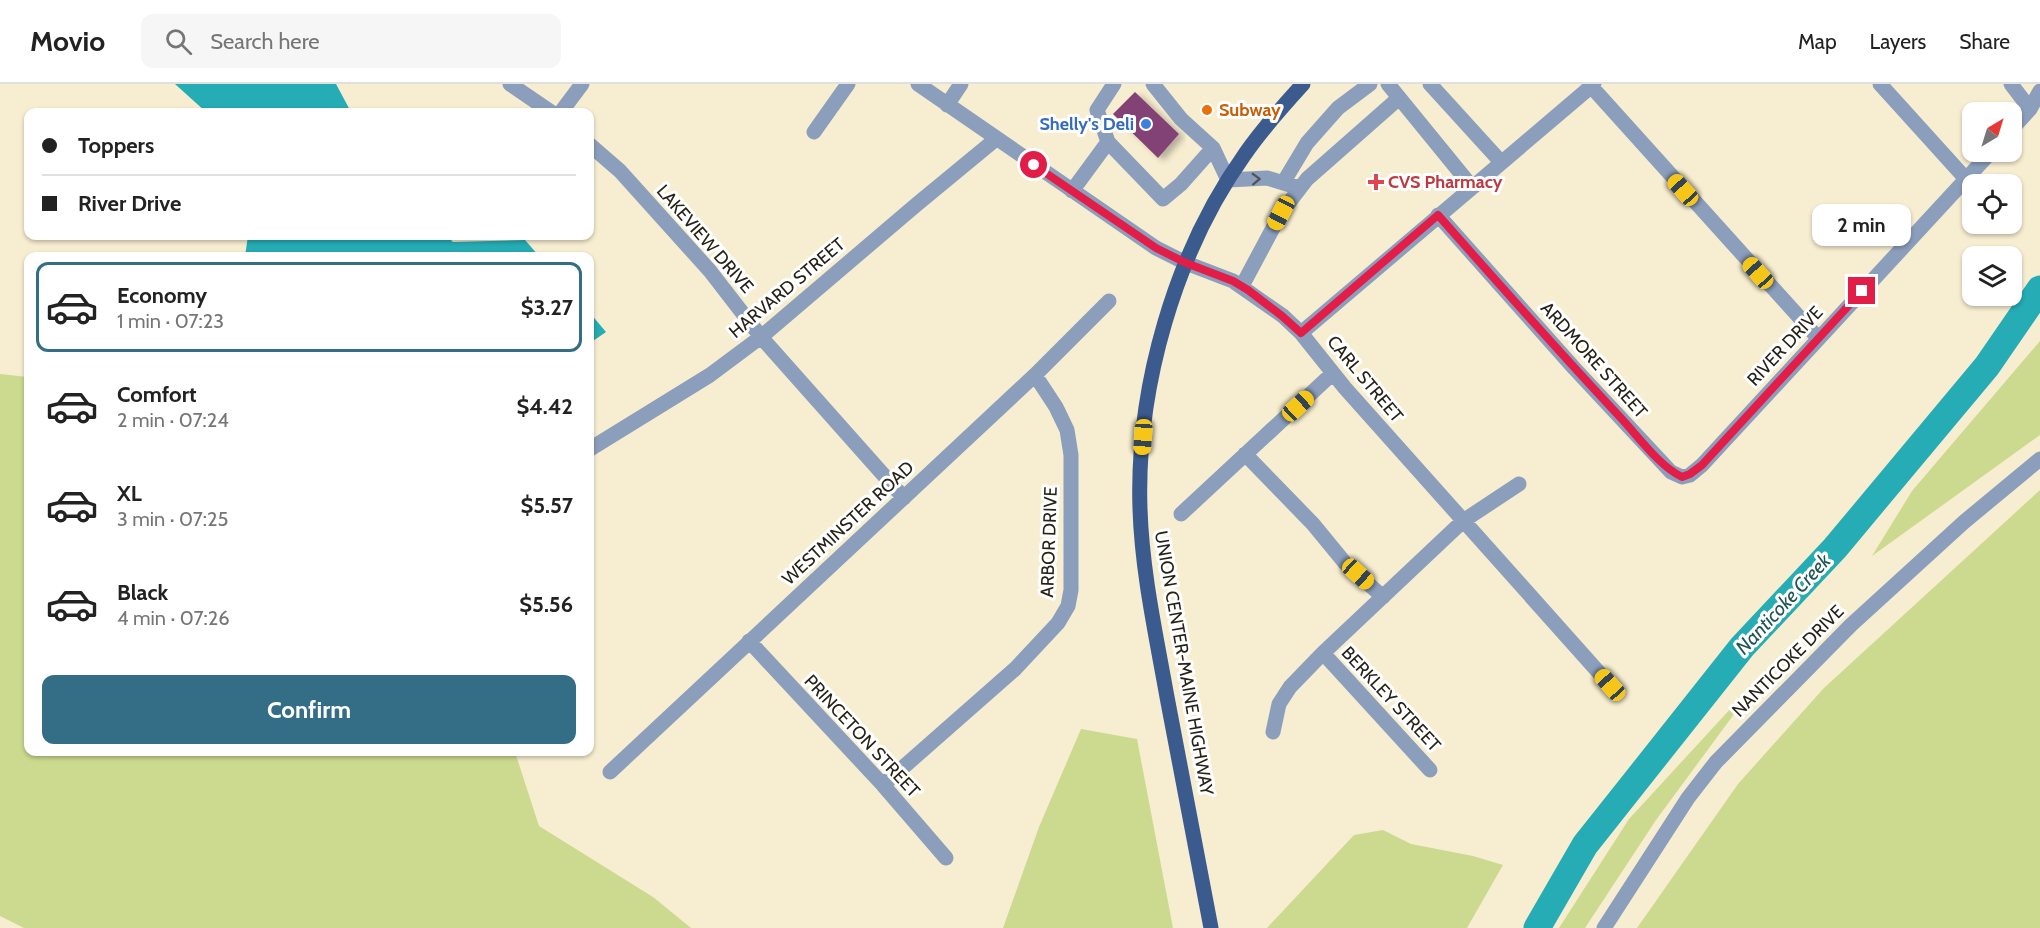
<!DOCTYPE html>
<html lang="en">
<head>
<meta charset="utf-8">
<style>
	:root { --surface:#fff; --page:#f6f6f6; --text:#222; --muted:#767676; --line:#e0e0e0; --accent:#346d86 }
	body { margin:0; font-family:Cabin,sans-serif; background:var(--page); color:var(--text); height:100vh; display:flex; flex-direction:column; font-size:22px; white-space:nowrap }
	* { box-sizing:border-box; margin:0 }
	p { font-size:20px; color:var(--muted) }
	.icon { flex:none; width:33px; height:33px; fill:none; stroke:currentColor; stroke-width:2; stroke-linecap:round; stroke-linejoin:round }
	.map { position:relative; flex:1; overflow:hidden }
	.drawer { position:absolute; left:24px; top:168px; width:570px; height:504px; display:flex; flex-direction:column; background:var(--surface); border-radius:12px; box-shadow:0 2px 4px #0004 }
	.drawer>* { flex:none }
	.guide { position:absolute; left:24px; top:24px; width:570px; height:132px; border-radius:12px; box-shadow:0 2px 4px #0004; display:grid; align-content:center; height:132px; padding:0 18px; background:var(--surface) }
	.needle { width:39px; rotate:38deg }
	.tools { position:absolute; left:1962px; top:18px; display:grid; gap:12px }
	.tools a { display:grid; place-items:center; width:60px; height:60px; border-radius:12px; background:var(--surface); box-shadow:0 2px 4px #0004; font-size:30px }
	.end { position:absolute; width:27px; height:27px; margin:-14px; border:8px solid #e11d48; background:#fff; box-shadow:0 0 0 3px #fff }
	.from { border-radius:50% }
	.bubble { position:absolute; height:42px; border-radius:12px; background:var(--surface); box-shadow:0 2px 4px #0004; font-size:20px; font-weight:700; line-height:42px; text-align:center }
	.car { position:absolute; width:18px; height:36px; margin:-18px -9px; border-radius:8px; box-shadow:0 0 4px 2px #0007; background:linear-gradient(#f5c518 24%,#345 0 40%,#f5c518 0 76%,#345 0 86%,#f5c518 0) }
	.guide b { display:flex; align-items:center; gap:21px; height:57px; font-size:22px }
	.guide b+b { border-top:2px solid var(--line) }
	.guide i { width:15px; height:15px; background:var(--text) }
	ul { padding:10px 0 0; list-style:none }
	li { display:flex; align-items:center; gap:18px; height:90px; margin:0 12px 9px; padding:0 6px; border:3px solid transparent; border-radius:12px }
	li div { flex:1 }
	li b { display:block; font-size:22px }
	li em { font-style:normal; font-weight:700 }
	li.on { border-color:var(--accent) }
	li>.icon { width:54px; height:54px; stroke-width:1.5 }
	.button { display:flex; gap:12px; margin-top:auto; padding:12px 18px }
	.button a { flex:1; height:69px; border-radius:12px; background:var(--accent); color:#fff; font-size:24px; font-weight:700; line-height:69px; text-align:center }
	header { display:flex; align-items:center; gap:36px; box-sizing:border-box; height:84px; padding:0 30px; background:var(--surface); border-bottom:2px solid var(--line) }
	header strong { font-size:28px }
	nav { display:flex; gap:33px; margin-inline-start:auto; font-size:21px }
	.search { width:420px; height:54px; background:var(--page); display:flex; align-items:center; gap:15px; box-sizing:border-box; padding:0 21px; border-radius:12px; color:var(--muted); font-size:22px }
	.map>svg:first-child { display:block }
	.green { fill:#ccda8f }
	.water { fill:#25acb4 }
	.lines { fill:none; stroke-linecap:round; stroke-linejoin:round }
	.river { stroke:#25acb4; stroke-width:27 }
	.building { fill:#824274; filter:url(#shadow) }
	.minor { stroke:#8b9ebc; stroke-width:15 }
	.major { stroke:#3b5b8f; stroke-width:15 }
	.oneway { stroke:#4e5459 }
	.route { stroke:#e11d48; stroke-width:8 }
	.food-dot { fill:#e8710a; stroke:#fff; stroke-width:2 }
	.shop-dot { fill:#3f7fe0; stroke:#fff; stroke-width:2 }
	.health-dot { fill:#e0444e; stroke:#fff; stroke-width:2 }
	.labels { text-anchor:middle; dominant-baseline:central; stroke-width:6; stroke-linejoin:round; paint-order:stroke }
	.food-label { font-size:18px; font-weight:bold; fill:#c56008; stroke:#fff; text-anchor:start }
	.shop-label { font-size:18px; font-weight:bold; fill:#366cbe; stroke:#fff; text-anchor:end }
	.health-label { font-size:18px; font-weight:bold; fill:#be3a42; stroke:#fff; text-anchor:start }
	.street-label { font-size:18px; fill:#252217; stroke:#fff }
	.water-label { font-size:20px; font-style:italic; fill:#205458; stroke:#fff }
</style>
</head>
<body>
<header>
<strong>Movio</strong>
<div class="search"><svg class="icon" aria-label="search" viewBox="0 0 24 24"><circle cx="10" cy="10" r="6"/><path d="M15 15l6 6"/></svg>Search here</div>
<nav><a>Map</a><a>Layers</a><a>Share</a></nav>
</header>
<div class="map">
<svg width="2040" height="844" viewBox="0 0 2040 844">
	<defs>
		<filter id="shadow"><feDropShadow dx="5.5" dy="3" stdDeviation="3" flood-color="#0004"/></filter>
	</defs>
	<rect width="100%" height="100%" fill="#f7edd0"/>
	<path class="green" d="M2040 257V351L1872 472 1912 407Z
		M0 290 28 293V668H515L539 742 653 813 691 844H24L0 832Z
		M2040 406V844H1637L1738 700 1824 604Z
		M1768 584 1656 736 1585 844H1559L1629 735Z
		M1081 645 1137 655 1173 844H1003L1039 743Z
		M1383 746 1411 760 1473 772 1503 781 1467 844H1267L1354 751Z"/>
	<path class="water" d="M175 0H336L351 28H206Z
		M248 152H447L453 158 525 156 539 172H245Z
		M590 229 606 248 590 259Z"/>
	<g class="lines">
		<path class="river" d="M1537 844 1585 761 1742 563 1835 464 1987 282 2040 205"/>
	</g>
	<path class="building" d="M1135 8 1179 50 1158 74 1113 30Z"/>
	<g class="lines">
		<path class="minor" d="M510 0 551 28
			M918 0 1156 164 1186 179 1233 197 1283 232 1301 249 1345 304 1610 601
			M1153 0 1181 35 1213 64 1228 96 1267 94 1300 104
			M1388 0 1472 103
			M1430 0 1501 78
			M1589 0 1818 254
			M1880 0 1966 95
			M2011 0 2030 25
			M947 21 961 0
			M561 28 582 0
			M2012 45 2030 25 2040 7
			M814 48 848 0
			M1108 58 1163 115 1181 100 1213 64
			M590 61 620 87 710 187 761 253 904 414
			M1283 99 1307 59 1338 24 1370 0
			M1072 107 1108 58 1097 26 1114 0
			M1438 131 1574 284 1671 388 1682 393 1690 391 1702 381 1991 68
			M1242 202 1281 129 1307 95 1399 14
			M1301 249 1594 0
			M590 365 710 291 761 253 916 121 996 55
			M1245 370 1313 440 1345 479 1383 513
			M1181 430 1333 289
			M749 557 883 701 946 774
			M1323 569 1430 686
			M1273 648 1279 620 1290 603 1323 569 1463 437 1519 400
			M610 688 1035 291 1109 217
			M883 701 1015 585 1058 539 1068 522 1071 506V371L1067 346 1056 323 1035 291
			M1604 844 1688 714 1716 678 1851 541 1964 438 2040 375"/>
		<path class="major" d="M1211 844C1197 767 1182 690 1167 613 1156 551 1142 488 1140 425 1136 304 1175 168 1245 70 1262 45 1283 22 1303 0"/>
	</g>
	<defs><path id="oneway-chevron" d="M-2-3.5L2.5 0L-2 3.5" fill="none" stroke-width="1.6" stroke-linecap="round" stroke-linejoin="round" transform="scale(1.5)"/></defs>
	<use class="oneway" href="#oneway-chevron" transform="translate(1256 95) rotate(-2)"/>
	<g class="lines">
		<path class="route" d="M1034 81 1156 164 1186 179 1233 197 1248 206 1282 232 1301 249 1438 131C1498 199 1558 267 1620 333 1638 352 1659 382 1682 393L1690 390 1702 381 1862 207"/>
	</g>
	<circle class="food-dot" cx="1207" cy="26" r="6"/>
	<circle class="shop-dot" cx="1146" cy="40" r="6"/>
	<path class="health-dot" d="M1373 89h6v6h6v6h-6v6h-6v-6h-6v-6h6z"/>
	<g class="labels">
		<g class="food-label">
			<text x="1219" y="26">Subway</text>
		</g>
		<g class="shop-label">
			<text x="1134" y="40">Shelly's Deli</text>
		</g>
		<g class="health-label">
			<text x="1388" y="98">CVS Pharmacy</text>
		</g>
		<g class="street-label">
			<text transform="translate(705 155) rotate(49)">LAKEVIEW DRIVE</text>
			<text transform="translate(787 204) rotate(-40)">HARVARD STREET</text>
			<text transform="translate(1785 262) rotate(-47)">RIVER DRIVE</text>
			<text transform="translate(1594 276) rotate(48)">ARDMORE STREET</text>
			<text transform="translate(1365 295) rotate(50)">CARL STREET</text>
			<text transform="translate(848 439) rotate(-43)">WESTMINSTER ROAD</text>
			<text transform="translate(1049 458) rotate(-88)">ARBOR DRIVE</text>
			<text transform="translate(1788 577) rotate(-45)">NANTICOKE DRIVE</text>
			<text transform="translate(1184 579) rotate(80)">UNION CENTER-MAINE HIGHWAY</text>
			<text transform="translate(1391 615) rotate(47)">BERKLEY STREET</text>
			<text transform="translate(862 652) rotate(47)">PRINCETON STREET</text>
		</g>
		<g class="water-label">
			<text transform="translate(1783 520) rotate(-47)">Nanticoke Creek</text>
		</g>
	</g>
</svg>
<div class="tools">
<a><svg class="needle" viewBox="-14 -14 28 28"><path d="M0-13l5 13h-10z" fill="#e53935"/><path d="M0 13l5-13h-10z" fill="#767676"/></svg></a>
<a><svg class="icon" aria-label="locate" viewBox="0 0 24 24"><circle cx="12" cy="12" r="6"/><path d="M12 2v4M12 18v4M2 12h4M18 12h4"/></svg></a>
<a><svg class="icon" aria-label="layers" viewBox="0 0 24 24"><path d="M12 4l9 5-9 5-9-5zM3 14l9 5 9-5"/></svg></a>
</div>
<i class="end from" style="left:1034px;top:81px"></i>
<i class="end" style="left:1862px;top:207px"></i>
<div class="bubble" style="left:1812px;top:120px;width:99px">2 min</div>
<i class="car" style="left:1683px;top:106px;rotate:318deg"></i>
<i class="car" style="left:1281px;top:129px;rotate:208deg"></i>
<i class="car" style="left:1758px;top:189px;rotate:318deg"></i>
<i class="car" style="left:1298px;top:322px;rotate:47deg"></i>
<i class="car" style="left:1143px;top:353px;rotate:184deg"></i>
<i class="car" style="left:1358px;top:490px;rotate:132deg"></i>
<i class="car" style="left:1610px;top:601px;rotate:318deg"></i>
<div class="guide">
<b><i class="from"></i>Toppers</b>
<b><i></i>River Drive</b>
</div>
<section class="drawer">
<ul>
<li class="on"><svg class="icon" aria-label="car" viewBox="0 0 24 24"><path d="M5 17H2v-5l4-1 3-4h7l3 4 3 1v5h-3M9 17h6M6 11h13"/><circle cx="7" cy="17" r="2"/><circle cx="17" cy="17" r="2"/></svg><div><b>Economy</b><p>1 min · 07:23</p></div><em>$3.27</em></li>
<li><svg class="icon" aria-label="car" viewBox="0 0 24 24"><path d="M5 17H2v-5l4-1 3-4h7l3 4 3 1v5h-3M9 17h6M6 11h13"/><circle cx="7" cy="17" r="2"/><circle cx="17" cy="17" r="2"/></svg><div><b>Comfort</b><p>2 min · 07:24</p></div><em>$4.42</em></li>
<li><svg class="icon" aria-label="car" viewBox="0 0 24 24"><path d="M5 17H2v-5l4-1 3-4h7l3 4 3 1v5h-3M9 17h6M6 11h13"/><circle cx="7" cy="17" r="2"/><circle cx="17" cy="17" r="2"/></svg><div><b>XL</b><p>3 min · 07:25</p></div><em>$5.57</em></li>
<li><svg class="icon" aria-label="car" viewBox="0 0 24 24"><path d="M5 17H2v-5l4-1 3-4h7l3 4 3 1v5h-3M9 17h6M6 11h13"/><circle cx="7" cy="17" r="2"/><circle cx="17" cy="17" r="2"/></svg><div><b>Black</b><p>4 min · 07:26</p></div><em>$5.56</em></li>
</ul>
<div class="button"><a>Confirm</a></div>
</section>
</div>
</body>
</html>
